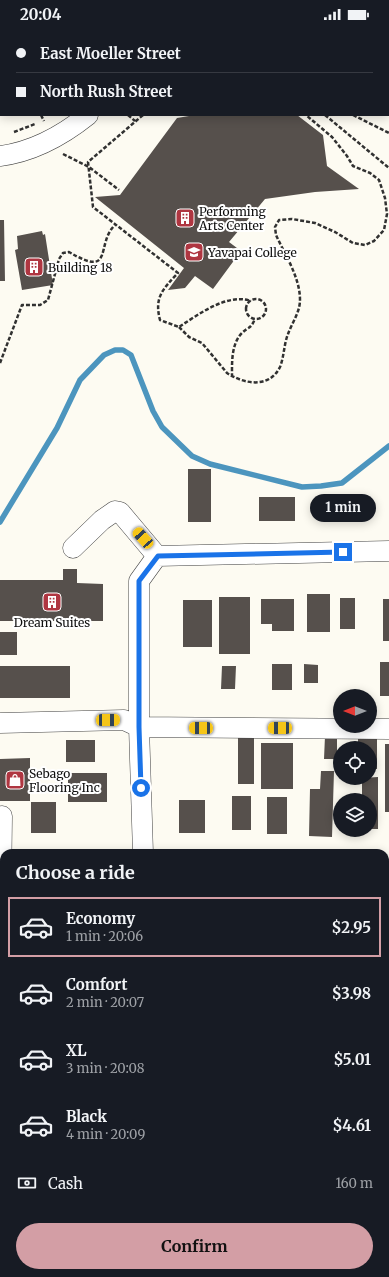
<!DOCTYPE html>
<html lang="en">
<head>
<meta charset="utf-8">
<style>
	:root { --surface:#171b24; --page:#20242c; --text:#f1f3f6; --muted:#9ea1a6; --line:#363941; --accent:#d39ea5 }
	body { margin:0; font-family:Merriweather,serif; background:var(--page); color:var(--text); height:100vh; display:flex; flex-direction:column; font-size:15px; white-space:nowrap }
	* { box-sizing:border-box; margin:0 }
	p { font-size:13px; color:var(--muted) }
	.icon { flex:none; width:22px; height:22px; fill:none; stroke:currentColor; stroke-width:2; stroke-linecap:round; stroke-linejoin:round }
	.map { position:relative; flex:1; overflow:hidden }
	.sheet { position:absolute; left:0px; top:821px; width:389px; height:428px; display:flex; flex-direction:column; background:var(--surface); border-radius:12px 12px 0 0; box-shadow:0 2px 10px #0003 }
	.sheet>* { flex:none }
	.top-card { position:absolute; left:0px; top:0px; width:389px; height:88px; box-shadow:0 2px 10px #0003; display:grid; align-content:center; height:88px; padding:0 16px; background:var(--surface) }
	.needle { width:26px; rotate:270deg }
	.fabs { position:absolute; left:333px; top:661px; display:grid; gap:8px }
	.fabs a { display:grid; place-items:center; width:44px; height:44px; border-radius:50%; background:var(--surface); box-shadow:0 2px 10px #0003; font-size:20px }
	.end { position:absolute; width:18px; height:18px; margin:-9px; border:5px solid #1a73e8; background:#fff; box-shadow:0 0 0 2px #fff }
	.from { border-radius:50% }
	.bubble { position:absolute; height:28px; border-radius:14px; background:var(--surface); box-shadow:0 2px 10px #0003; font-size:13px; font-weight:700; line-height:28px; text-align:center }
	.car { position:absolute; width:12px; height:24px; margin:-12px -6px; border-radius:5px; box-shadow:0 0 3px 1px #0007; background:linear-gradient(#f5c518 24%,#345 0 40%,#f5c518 0 76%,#345 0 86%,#f5c518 0) }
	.top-card b { display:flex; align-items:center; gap:14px; height:38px; font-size:15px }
	.top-card b+b { border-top:1px solid var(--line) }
	.top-card i { width:10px; height:10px; background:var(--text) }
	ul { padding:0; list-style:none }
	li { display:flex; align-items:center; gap:12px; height:60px; margin:0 8px 6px; padding:0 8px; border:2px solid transparent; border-radius:0px }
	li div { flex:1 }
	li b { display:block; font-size:15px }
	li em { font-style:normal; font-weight:700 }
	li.on { border-color:var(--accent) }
	li>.icon { width:36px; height:36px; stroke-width:1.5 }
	h2 { padding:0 16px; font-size:18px; line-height:48px }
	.pay { display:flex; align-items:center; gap:10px; height:44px; padding:0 16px; font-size:15px }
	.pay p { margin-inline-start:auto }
	.action { display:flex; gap:8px; margin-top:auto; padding:8px 16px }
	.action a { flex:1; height:46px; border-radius:24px; background:var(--accent); color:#111; font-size:16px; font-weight:700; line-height:46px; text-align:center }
	.status { display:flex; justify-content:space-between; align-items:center; height:28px; padding:0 20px; background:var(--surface); direction:ltr }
	.status svg { height:11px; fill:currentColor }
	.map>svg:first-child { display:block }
	.industrial { fill:#ebe4ec }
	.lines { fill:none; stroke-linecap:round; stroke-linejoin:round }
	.stream { stroke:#4c95be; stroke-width:5.5 }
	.building { fill:#56504c }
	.minor-casing { stroke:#424242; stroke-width:21 }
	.path { stroke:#313131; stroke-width:2.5; stroke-dasharray:4 2; stroke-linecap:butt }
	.minor { stroke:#fff; stroke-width:20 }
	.route { stroke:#1a73e8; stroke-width:5 }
	.labels { text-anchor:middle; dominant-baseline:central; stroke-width:4; stroke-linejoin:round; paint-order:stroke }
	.poi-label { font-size:12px; fill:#0f0f0f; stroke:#fff; text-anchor:start }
</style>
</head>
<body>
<div class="status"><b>20:04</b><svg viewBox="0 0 49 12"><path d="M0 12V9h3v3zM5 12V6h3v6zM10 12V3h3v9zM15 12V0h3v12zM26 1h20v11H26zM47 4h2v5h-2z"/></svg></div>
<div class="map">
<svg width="389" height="1249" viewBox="0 0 389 1249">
	<rect width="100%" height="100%" fill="#fdfbf2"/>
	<path class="industrial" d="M0 1220H4V1245H128V1249H0Z"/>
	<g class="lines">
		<path class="stream" d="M0 494 57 400 80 352 104 327 115 322H123L131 327 153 383 162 399 192 428 210 436 302 459 321 458 342 455 389 418"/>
	</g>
	<path class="building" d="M195 87H297L323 107 327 138 359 161 315 164 265 171 229 214 241 223 213 261 195 248 185 260 168 262 184 240 95 169 120 167 177 90Z
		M0 192H4L5 253H0Z
		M42 203 43 207 45 206 53 257 22 262 15 222 18 221 17 208Z
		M188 441H211V494H188Z
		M259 469H295V493H259Z
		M63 541H77V555L103 556V593H0V552H63Z
		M307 566H330V604H307Z
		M219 569H250V626H219Z
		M340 570H355V601H340Z
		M261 571H294V603H272V596H261Z
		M383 571H389V613H383Z
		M183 572H212V619H183Z
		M0 604H17V627H0Z
		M380 634H389V668H380Z
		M272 636H292V662H272Z
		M304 636 318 637V655H304Z
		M0 638H70V670H0Z
		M222 638H236L235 661H221Z
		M358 706H377V741H370V720H358Z
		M238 708H254V756H238Z
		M325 708H337V731H324Z
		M66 712H95V734H66Z
		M261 715H293V761H261Z
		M385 716H389V784H385Z
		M30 730V773H0V731Z
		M321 743H334L332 809 309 808 310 761H320Z
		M68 745H107V774H68Z
		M378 749V801H370V772H362V750Z
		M232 768H251V802H232Z
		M267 769H287V806H267Z
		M179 772H205V805H179Z
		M31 774H56V805H31Z
		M385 917H389V1000H385Z
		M0 1064H4V1082H0Z
		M0 1134H4V1154H0Z"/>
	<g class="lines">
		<defs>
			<path id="minor" d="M144 1 145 0
				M174 1 175 0
				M0 128C32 124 63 107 88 87
				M73 520 102 492 115 483 120 484 157 528
				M157 528 389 523
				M0 695 124 692 139 699 389 701
				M143 825 139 699V553L157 528
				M385 862H389
				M1 865 2 788
				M0 954 4 950
				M385 1034H389
				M0 1037H4
				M385 1209H389
				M0 1211H4
				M90 1245 91 1249
				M148 1245V1249"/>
		</defs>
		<use href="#minor" class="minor-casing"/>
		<path class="path" d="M82 0 83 1
			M86 0V1
			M263 0 265 1
			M282 0 283 1
			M388 44H389
			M0 52H1
			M41 87 44 93
			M128 87 135 93
			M143 87 88 134 93 179 178 245C163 261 154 269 160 292L179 299C199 286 227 265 251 273
			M325 87 389 140
			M353 87 389 105
			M14 104 35 96
			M63 126 89 139 119 162
			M246 281a10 10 0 1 1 20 0a10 10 0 1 1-20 0Z
			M179 299 189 309 202 315 227 345C244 356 269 361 280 339 284 329 284 316 288 306 292 295 300 284 300 272 300 249 285 227 276 207L275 199 279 192 292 191 315 195 335 204 353 215 365 217 374 213 384 202 387 186 385 170 379 152 370 145 353 138 347 128 332 109 306 87
			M0 335 22 277H40L48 272 59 231 63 225 69 224C115 251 95 216 115 197
			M232 349C232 335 231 316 242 305 249 298 250 302 255 291"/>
		<use href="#minor" class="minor"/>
	</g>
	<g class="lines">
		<path class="route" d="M141 760 139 699V553L158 528 343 524"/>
	</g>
	<defs>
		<symbol id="building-square" viewBox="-11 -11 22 22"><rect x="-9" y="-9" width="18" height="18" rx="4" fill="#af3641" stroke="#fff"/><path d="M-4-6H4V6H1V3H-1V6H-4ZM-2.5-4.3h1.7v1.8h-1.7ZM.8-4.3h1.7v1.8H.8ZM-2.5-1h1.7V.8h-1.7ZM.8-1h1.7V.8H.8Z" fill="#fff"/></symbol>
		<symbol id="university-square" viewBox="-11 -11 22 22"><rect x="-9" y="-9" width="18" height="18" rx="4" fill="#af3641" stroke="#fff"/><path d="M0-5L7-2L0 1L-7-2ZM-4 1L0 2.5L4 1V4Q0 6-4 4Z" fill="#fff"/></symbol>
		<symbol id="shop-square" viewBox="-11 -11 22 22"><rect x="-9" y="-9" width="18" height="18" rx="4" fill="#af3641" stroke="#fff"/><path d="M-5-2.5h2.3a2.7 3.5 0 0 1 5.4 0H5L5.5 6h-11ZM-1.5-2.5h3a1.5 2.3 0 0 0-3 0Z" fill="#fff"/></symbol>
	</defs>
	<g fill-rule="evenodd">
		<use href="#building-square" x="174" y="179" width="22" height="22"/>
		<use href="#university-square" x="183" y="213" width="22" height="22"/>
		<use href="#building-square" x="23" y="228" width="22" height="22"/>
		<use href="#building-square" x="41" y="563" width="22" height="22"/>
		<use href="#shop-square" x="4" y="741" width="22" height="22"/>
	</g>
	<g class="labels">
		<g class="poi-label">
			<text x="199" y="183">Performing<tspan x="199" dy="14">Arts Center</tspan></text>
			<text x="208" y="224">Yavapai College</text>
			<text x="48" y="239">Building 18</text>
			<text x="52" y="594" text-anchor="middle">Dream Suites</text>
			<text x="29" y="745">Sebago<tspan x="29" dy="14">Flooring Inc</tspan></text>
		</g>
	</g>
</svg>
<div class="fabs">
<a><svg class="needle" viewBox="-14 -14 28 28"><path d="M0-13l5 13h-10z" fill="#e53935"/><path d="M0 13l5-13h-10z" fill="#9ea1a6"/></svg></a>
<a><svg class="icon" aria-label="locate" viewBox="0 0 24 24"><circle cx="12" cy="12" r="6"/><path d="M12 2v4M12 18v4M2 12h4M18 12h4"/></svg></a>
<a><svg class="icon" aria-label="layers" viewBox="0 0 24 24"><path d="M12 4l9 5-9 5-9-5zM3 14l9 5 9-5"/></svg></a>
</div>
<i class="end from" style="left:141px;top:760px"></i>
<i class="end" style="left:343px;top:524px"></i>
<div class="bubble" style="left:310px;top:466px;width:66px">1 min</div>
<i class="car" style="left:143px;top:510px;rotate:318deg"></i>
<i class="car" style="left:108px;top:692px;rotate:89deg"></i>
<i class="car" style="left:201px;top:700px;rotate:271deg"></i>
<i class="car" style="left:280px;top:700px;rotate:270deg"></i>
<div class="top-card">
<b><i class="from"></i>East Moeller Street</b>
<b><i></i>North Rush Street</b>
</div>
<section class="sheet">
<h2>Choose a ride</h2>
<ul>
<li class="on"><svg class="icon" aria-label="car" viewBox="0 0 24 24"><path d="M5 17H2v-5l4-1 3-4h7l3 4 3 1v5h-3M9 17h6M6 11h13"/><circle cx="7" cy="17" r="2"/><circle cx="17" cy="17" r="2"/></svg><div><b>Economy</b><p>1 min · 20:06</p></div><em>$2.95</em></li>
<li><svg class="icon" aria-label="car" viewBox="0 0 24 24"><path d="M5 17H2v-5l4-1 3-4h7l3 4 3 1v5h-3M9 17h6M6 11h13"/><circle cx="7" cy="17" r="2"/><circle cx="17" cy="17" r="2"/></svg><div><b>Comfort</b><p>2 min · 20:07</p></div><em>$3.98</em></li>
<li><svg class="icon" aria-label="car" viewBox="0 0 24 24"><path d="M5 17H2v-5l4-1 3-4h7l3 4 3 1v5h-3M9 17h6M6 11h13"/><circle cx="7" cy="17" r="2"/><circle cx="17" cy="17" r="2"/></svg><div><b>XL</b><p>3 min · 20:08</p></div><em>$5.01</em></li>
<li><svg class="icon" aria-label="car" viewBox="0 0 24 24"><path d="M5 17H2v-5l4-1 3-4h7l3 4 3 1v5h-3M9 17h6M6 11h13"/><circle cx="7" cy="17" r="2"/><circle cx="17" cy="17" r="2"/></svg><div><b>Black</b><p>4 min · 20:09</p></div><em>$4.61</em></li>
</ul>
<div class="pay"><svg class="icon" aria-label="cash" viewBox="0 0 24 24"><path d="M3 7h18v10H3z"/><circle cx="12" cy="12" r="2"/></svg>Cash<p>160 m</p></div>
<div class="action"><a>Confirm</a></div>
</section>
</div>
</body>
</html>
